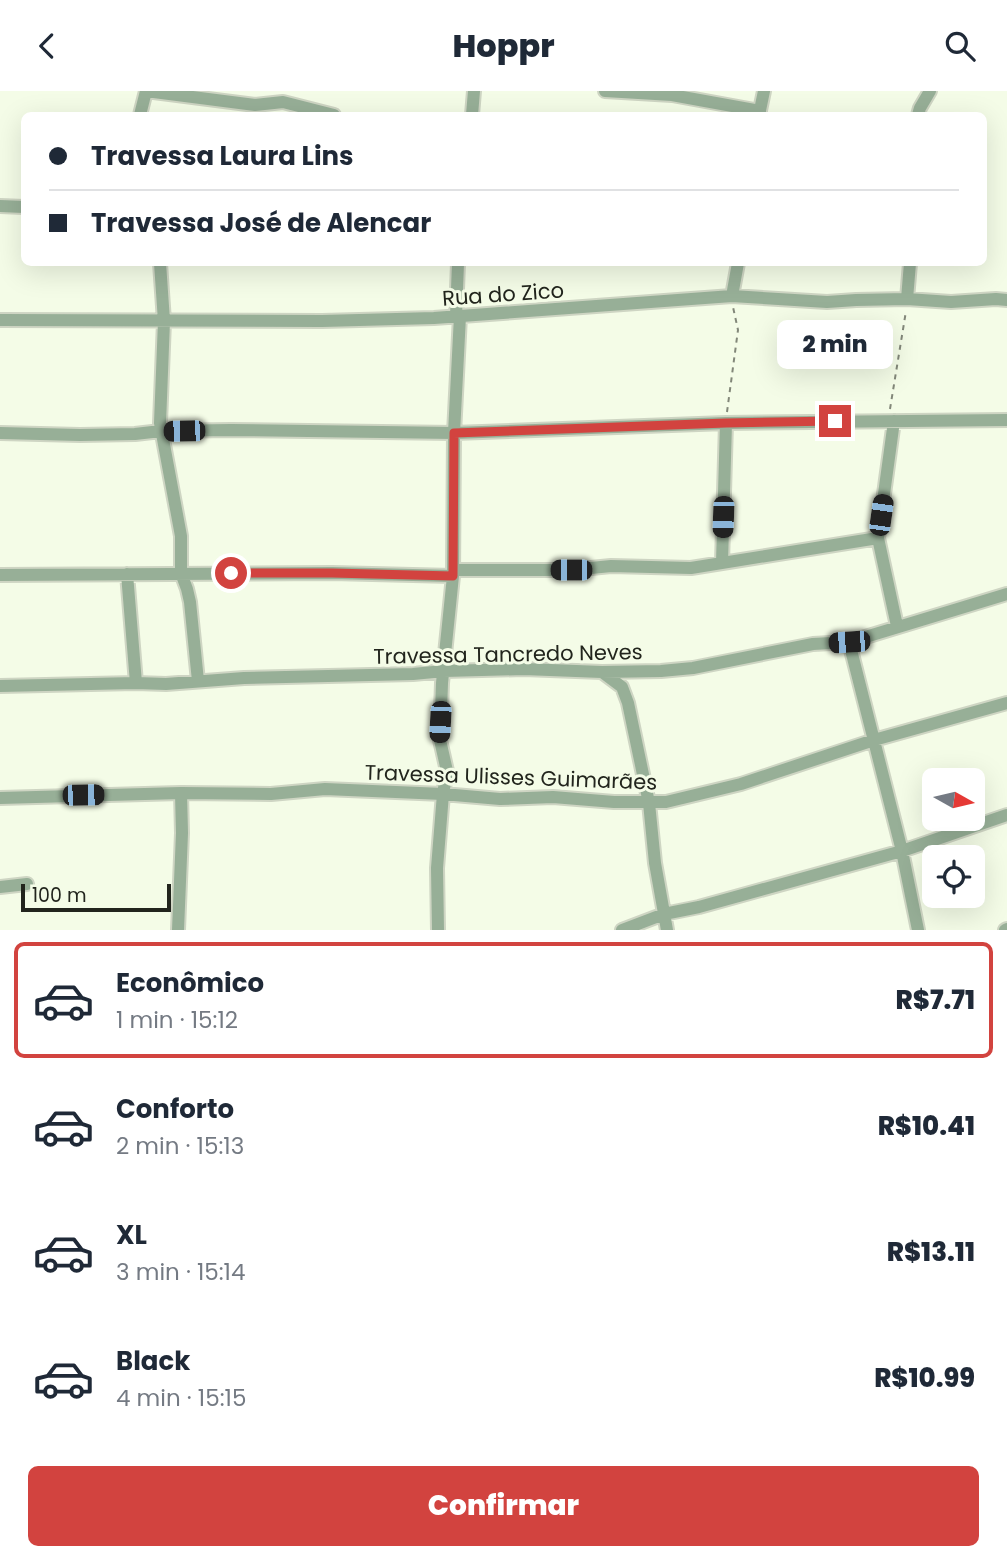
<!DOCTYPE html>
<html lang="pt">
<head>
<meta charset="utf-8">
<style>
	:root { --surface:#fff; --page:#f6f6f7; --text:#1f2937; --muted:#747a83; --line:#e0e1e3; --accent:#d2433f }
	body { margin:0; font-family:Poppins,sans-serif; background:var(--page); color:var(--text); height:100vh; display:flex; flex-direction:column; font-size:26px; white-space:nowrap }
	* { box-sizing:border-box; margin:0 }
	p { font-size:23px; color:var(--muted) }
	.icon { flex:none; width:38px; height:38px; fill:none; stroke:currentColor; stroke-width:2; stroke-linecap:round; stroke-linejoin:round }
	.map { position:relative; height:839px; overflow:hidden }
	.drawer { display:flex; flex-direction:column; background:var(--surface); flex:1 }
	.drawer>* { flex:none }
	.hud { position:absolute; left:21px; top:21px; width:966px; height:154px; border-radius:10px; box-shadow:0 7px 28px #0002; display:grid; align-content:center; height:154px; padding:0 28px; background:var(--surface) }
	.needle { width:46px; rotate:98deg }
	.buttons { position:absolute; left:922px; top:677px; display:grid; gap:14px }
	.buttons a { display:grid; place-items:center; width:63px; height:63px; border-radius:10px; background:var(--surface); box-shadow:0 7px 28px #0002; font-size:35px }
	.scale { position:absolute; left:21px; bottom:18px; width:150px; box-sizing:border-box; padding-left:7px; border:4px solid #22251d; border-top:0; font-size:19px; line-height:24px; white-space:nowrap; color:#22251d; -webkit-text-stroke:5px #f4fce7; paint-order:stroke }
	.end { position:absolute; width:32px; height:32px; margin:-16px; border:9px solid #d2433f; background:#fff; box-shadow:0 0 0 4px #fff }
	.from { border-radius:50% }
	.bubble { position:absolute; height:49px; border-radius:10px; background:var(--surface); box-shadow:0 7px 28px #0002; font-size:23px; font-weight:800; line-height:49px; text-align:center }
	.car { position:absolute; width:21px; height:42px; margin:-21px -10px; border-radius:9px; box-shadow:0 0 5px 2px #0007; background:linear-gradient(#222 24%,#8ab4d8 0 40%,#222 0 76%,#8ab4d8 0 86%,#222 0) }
	.hud b { display:flex; align-items:center; gap:24px; height:66px; font-size:26px }
	.hud b+b { border-top:2px solid var(--line) }
	.hud i { width:18px; height:18px; background:var(--text) }
	ul { padding:12px 0 0; list-style:none }
	li { display:flex; align-items:center; gap:21px; height:116px; margin:0 14px 10px; padding:0 14px; border:4px solid transparent; border-radius:10px }
	li div { flex:1 }
	li b { display:block; font-size:26px }
	li em { font-style:normal; font-weight:800 }
	li.on { border-color:var(--accent) }
	li>.icon { width:63px; height:63px; stroke-width:1.5 }
	.primary-button { display:flex; gap:14px; margin-top:auto; padding:14px 28px }
	.primary-button a { flex:1; height:80px; border-radius:10px; background:var(--accent); color:#fff; font-size:28px; font-weight:800; line-height:80px; text-align:center }
	header { display:flex; justify-content:space-between; align-items:center; height:91px; padding:0 28px; background:var(--surface); font-size:32px; font-weight:800 }
	.map>svg:first-child { display:block }
	.lines { fill:none; stroke-linecap:round; stroke-linejoin:round }
	.street-casing { stroke:#ced5c3; stroke-width:16 }
	.path { stroke:#828779; stroke-width:2; stroke-dasharray:5 5; stroke-linecap:butt }
	.street { stroke:#97af97; stroke-width:12 }
	.route { stroke:#d2433f; stroke-width:9 }
	.labels { text-anchor:middle; dominant-baseline:central; stroke-width:6; stroke-linejoin:round; paint-order:stroke }
	.street-label { font-size:21px; fill:#22251d; stroke:#f4fce7 }
</style>
</head>
<body>
<header><svg class="icon" aria-label="back" viewBox="0 0 24 24"><path d="M15 5l-7 7 7 7"/></svg>Hoppr<svg class="icon" aria-label="search" viewBox="0 0 24 24"><circle cx="10" cy="10" r="6"/><path d="M15 15l6 6"/></svg></header>
<div class="map">
<svg width="1007" height="839" viewBox="0 0 1007 839">
	<rect width="100%" height="100%" fill="#f4fce7"/>
	<g class="lines">
		<defs>
			<path id="street" d="M146 0 255 14 283 11 334 24
				M605 0 672 4 760 20
				M140 24 146 0
				M472 24 474 0
				M759 24 764 0
				M918 24 920 17 930 0
				M0 115 24 116
				M160 172 164 230 160 332 181 445V482L187 498 190 511 198 590
				M732 205 738 172
				M907 208 910 172
				M456 225 458 172
				M0 229 322 230 434 227 732 205 827 211 856 209 907 208 951 211 996 208 1007 209
				M894 330 878 447 897 535
				M0 342 80 344 135 343 161 340 231 339 454 342 726 332 1007 329
				M722 472 726 332
				M453 479H571L611 475 691 477 878 447
				M127 483 136 592
				M0 484 332 482 453 485
				M849 551 902 760 918 839
				M602 581 622 596 628 612 649 712 655 772 667 839
				M0 595 136 592 166 593 244 587 413 583 444 580 524 578 602 581 661 580 693 577 813 553 849 551 1007 503
				M0 707 181 702 271 703 325 698 443 703 500 708 553 706 614 711H666L741 693 874 649 1007 612
				M0 796 27 793
				M178 839 182 742 181 702
				M438 839 437 777 443 703 447 680 440 649 442 592 453 485 454 342 460 225
				M622 839 664 823 699 816 902 760 1007 724
				M1005 839 1007 838"/>
		</defs>
		<use href="#street" class="street-casing"/>
		<path class="path" d="M890 318 906 220
			M727 321 738 239 733 216"/>
		<use href="#street" class="street"/>
	</g>
	<g class="lines">
		<path class="route" d="M231 482H332L453 485 454 342 726 332 835 330"/>
	</g>
	<g class="labels">
		<g class="street-label">
			<text transform="translate(503 203) rotate(-4)">Rua do Zico</text>
			<text transform="translate(508 563) rotate(-1)">Travessa Tancredo Neves</text>
			<text transform="translate(511 686) rotate(2)">Travessa Ulisses Guimarães</text>
		</g>
	</g>
</svg>
<div class="buttons">
<a><svg class="needle" viewBox="-14 -14 28 28"><path d="M0-13l5 13h-10z" fill="#e53935"/><path d="M0 13l5-13h-10z" fill="#747a83"/></svg></a>
<a><svg class="icon" aria-label="locate" viewBox="0 0 24 24"><circle cx="12" cy="12" r="6"/><path d="M12 2v4M12 18v4M2 12h4M18 12h4"/></svg></a>
</div>
<div class="scale">100 m</div>
<i class="end from" style="left:231px;top:482px"></i>
<i class="end" style="left:835px;top:330px"></i>
<div class="bubble" style="left:777px;top:229px;width:116px">2 min</div>
<i class="car" style="left:184px;top:340px;rotate:269deg"></i>
<i class="car" style="left:881px;top:424px;rotate:8deg"></i>
<i class="car" style="left:723px;top:426px;rotate:182deg"></i>
<i class="car" style="left:571px;top:479px;rotate:270deg"></i>
<i class="car" style="left:849px;top:551px;rotate:266deg"></i>
<i class="car" style="left:440px;top:631px;rotate:183deg"></i>
<i class="car" style="left:83px;top:704px;rotate:89deg"></i>
<div class="hud">
<b><i class="from"></i>Travessa Laura Lins</b>
<b><i></i>Travessa José de Alencar</b>
</div>
</div>
<section class="drawer">
<ul>
<li class="on"><svg class="icon" aria-label="car" viewBox="0 0 24 24"><path d="M5 17H2v-5l4-1 3-4h7l3 4 3 1v5h-3M9 17h6M6 11h13"/><circle cx="7" cy="17" r="2"/><circle cx="17" cy="17" r="2"/></svg><div><b>Econômico</b><p>1 min · 15:12</p></div><em>R$7.71</em></li>
<li><svg class="icon" aria-label="car" viewBox="0 0 24 24"><path d="M5 17H2v-5l4-1 3-4h7l3 4 3 1v5h-3M9 17h6M6 11h13"/><circle cx="7" cy="17" r="2"/><circle cx="17" cy="17" r="2"/></svg><div><b>Conforto</b><p>2 min · 15:13</p></div><em>R$10.41</em></li>
<li><svg class="icon" aria-label="car" viewBox="0 0 24 24"><path d="M5 17H2v-5l4-1 3-4h7l3 4 3 1v5h-3M9 17h6M6 11h13"/><circle cx="7" cy="17" r="2"/><circle cx="17" cy="17" r="2"/></svg><div><b>XL</b><p>3 min · 15:14</p></div><em>R$13.11</em></li>
<li><svg class="icon" aria-label="car" viewBox="0 0 24 24"><path d="M5 17H2v-5l4-1 3-4h7l3 4 3 1v5h-3M9 17h6M6 11h13"/><circle cx="7" cy="17" r="2"/><circle cx="17" cy="17" r="2"/></svg><div><b>Black</b><p>4 min · 15:15</p></div><em>R$10.99</em></li>
</ul>
<div class="primary-button"><a>Confirmar</a></div>
</section>
</body>
</html>
